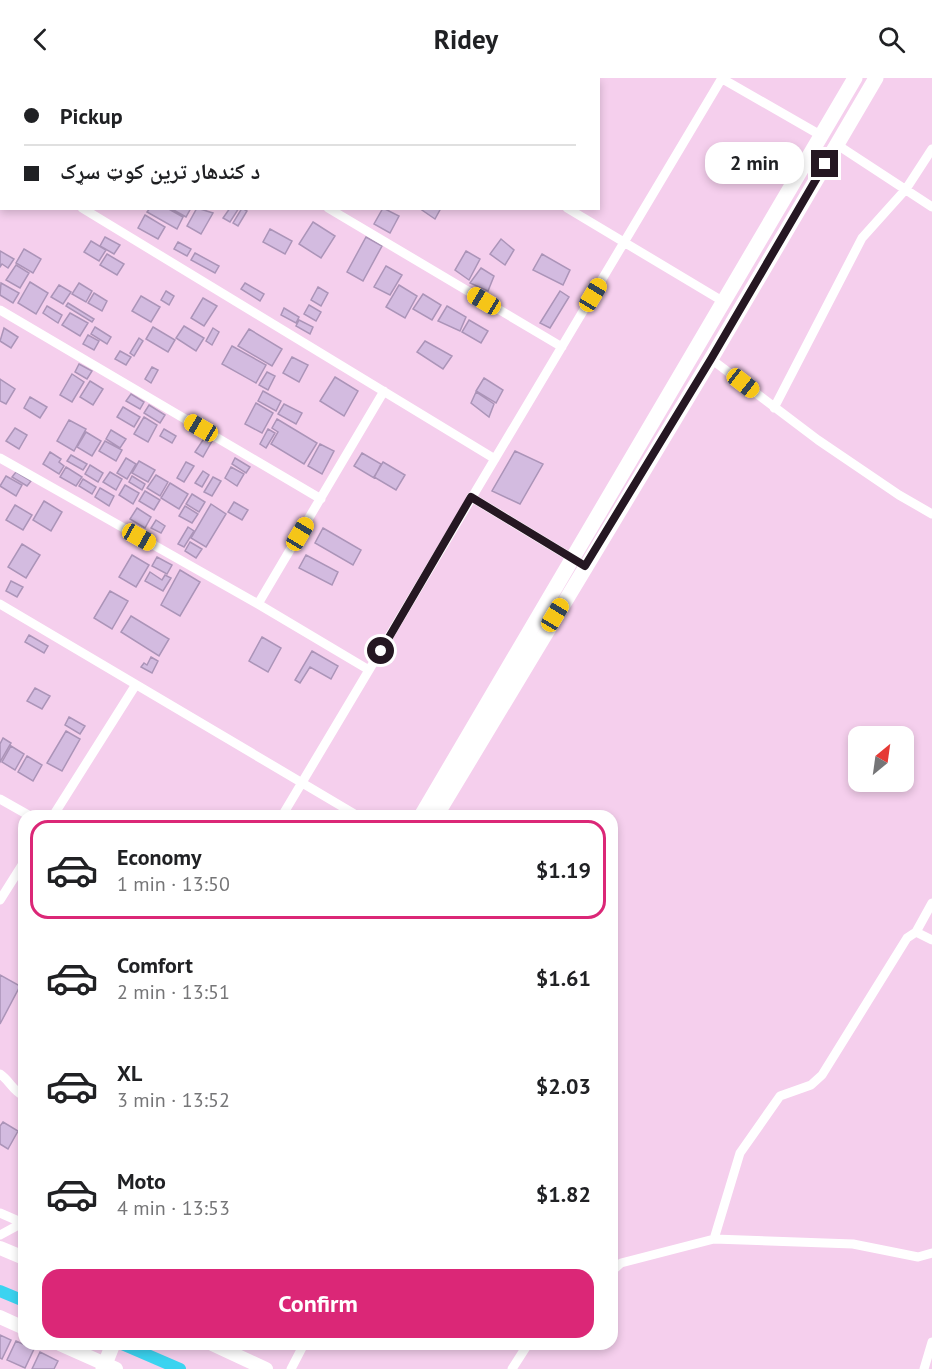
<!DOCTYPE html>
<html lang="en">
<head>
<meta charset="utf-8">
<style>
	:root { --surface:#fff; --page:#f6f6f6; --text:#202124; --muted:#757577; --line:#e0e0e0; --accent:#db2777 }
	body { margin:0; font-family:"PT Sans","Noto Naskh Arabic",sans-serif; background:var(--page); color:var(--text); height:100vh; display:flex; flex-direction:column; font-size:22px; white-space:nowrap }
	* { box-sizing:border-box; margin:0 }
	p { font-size:20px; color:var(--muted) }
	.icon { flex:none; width:33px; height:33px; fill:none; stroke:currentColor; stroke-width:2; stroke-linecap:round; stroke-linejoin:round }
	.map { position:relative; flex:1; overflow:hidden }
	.details { position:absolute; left:18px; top:732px; width:600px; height:540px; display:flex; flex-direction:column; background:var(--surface); border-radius:18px; box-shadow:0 3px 9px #0003 }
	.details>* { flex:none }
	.banner { position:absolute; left:0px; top:0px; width:600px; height:132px; box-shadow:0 3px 9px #0003; display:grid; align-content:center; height:132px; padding:0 24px; background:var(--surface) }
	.needle { width:39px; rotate:29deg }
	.fabs { position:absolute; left:848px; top:648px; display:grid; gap:12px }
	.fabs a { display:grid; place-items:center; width:66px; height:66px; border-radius:12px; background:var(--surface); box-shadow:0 3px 9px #0003; font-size:30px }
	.end { position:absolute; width:27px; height:27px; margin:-14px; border:8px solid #251722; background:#fff; box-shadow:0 0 0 3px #fff }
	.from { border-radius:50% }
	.bubble { position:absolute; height:42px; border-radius:18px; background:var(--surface); box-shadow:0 3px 9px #0003; font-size:20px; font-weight:700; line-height:42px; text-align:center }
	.car { position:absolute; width:18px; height:36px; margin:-18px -9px; border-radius:8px; box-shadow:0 0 4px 2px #0007; background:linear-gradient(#f5c518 24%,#345 0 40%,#f5c518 0 76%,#345 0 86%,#f5c518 0) }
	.banner b { display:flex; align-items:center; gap:21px; height:57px; font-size:22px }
	.banner b+b { border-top:2px solid var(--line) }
	.banner i { width:15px; height:15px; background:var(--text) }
	ul { padding:10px 0 0; list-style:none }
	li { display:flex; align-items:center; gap:18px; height:99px; margin:0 12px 9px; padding:0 12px; border:3px solid transparent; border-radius:18px }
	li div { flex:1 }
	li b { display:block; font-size:22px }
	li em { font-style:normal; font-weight:700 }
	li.on { border-color:var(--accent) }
	li>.icon { width:54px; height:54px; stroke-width:1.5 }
	.action { display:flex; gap:12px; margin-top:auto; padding:12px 24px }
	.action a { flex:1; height:69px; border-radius:18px; background:var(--accent); color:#fff; font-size:24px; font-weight:700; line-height:69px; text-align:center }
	header { display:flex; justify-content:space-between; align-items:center; height:78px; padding:0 24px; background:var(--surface); font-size:27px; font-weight:700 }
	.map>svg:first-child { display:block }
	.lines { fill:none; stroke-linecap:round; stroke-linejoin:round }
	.canal { stroke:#3bd3f0; stroke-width:12 }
	.building { fill:#d3bbe0; stroke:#ab94b8; stroke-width:1.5 }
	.street { stroke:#fff; stroke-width:9 }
	.secondary { stroke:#fff; stroke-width:14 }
	.primary { stroke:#fff; stroke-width:15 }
	.route { stroke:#251722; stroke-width:8 }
</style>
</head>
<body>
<header><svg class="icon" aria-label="back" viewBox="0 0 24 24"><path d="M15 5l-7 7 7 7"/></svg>Ridey<svg class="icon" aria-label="search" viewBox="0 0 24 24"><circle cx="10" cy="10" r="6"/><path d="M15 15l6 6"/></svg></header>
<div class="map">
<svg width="932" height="1291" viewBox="0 0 932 1291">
	<rect width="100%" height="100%" fill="#f5cfed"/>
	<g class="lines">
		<path class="canal" d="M0 1213 24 1223
			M122 1266 180 1291"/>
	</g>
	<path class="building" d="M150 130H167L183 139 177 151 147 134Z
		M170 130H191L186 139Z
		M197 130 213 135 201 156 187 148Z
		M230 130H239L230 144 223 140Z
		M242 130 247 133 238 148 233 145Z
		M383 130 399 138 390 155 374 146Z
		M419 130H441L435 141Z
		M145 137 165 149 158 161 138 150Z
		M313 144 335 158 321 180 299 166Z
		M270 151 292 163 285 176 263 164Z
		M105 159 120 167 114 176 100 168Z
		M366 159 382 168 363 203 347 194Z
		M501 161 514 172 505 187 490 176Z
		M91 163 106 172 99 183 84 174Z
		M178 164 191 171 187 178 174 171Z
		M24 171 41 181 33 195 16 185Z
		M0 173 14 181 8 190 2 186 0 189Z
		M466 173 480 181 469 202 455 192Z
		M195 175 219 188 215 195 191 182Z
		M107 176 124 186 117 197 100 187Z
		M542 176 570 192 563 207 533 192Z
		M16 187 29 195 20 210 6 202Z
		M386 188 402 197 390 217 374 209Z
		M481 190 494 198 488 213 470 205Z
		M30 204 48 215 36 236 18 225Z
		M1 205 19 215 13 225 0 217Z
		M79 205 92 213 86 224 72 216Z
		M245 205 264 216 260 223 241 211Z
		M59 207 71 214 63 226 51 219Z
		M399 207 417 218 405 240 386 229Z
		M318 209 328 215 321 228 311 222Z
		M166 213 174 218 169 227 161 222Z
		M560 213 569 219 550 250 540 245Z
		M94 215 107 223 102 233 88 225Z
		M423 216 441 227 432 242 413 231Z
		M141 218 160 229 151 244 132 233Z
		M203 220 217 228 204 248 191 240Z
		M68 225 94 241 92 244 66 228Z
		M309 227 321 234 316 243 304 236Z
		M47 228 62 237 58 245 43 235Z
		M447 228 466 239 460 253 438 243Z
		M284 230 299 239 296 245 281 237Z
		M70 235 88 245 80 258 62 247Z
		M299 242 313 249 310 256 296 248Z
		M469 242 488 253 481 265 462 254Z
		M184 248 204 260 196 273 176 260Z
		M95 249 111 259 107 266 91 256Z
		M153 249 175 262 168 274 146 261Z
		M4 250 18 259 11 270 0 263Z
		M213 250 219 254 212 267 206 263Z
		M249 251 282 271 272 288 238 268Z
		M88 257 99 263 94 272 83 266Z
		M139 260 143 263 134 278 130 275Z
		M425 263 452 278 443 291 417 274Z
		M232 268 266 287 256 305 222 286Z
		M120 273 131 279 126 287 115 281Z
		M292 279 308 287 299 304 283 295Z
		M79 286 92 293 87 301 75 294Z
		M152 289 158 292 151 305 145 301Z
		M267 294 275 298 268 312 259 307Z
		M72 296 84 304 72 324 60 317Z
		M335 299 358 313 344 338 320 323Z
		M484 300 503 312 496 325 476 313Z
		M0 301 15 311 6 326 0 323Z
		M90 303 103 311 93 327 80 319Z
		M263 313 281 323 276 333 258 323Z
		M476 314 494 326 489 339 471 325Z
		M131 316 144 324 140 331 126 323Z
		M30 319 47 329 40 340 24 330Z
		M256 325 273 335 262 355 245 346Z
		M284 326 302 335 296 346 278 336Z
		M149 327 165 337 160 345 144 335Z
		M123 329 140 339 134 349 117 339Z
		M144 339 157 347 148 364 134 356Z
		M277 341 317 365 304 386 271 366 278 354 272 350Z
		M69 342 86 351 74 373 57 363Z
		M15 350 27 357 19 371 6 363Z
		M164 351 176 358 172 365 160 358Z
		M268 351 275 355 266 370 260 366Z
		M111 352 126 361 120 370 106 361Z
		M86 354 101 363 92 378 77 369Z
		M205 359 212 363 203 379 195 374Z
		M105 363 122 372 116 383 99 373Z
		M320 366 334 373 322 396 308 388Z
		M515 373 543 386 520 426 492 413Z
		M50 374 61 381 59 384 64 388 59 396 43 386Z
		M362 375 381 386 374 400 354 388Z
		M71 377 87 386 83 392 67 383Z
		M126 380 136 386 127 401 117 395Z
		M235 380 250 389 246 395 232 386Z
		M139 383 155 392 148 404 132 395Z
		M186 384 194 388 184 404 177 400Z
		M383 384 405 397 396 412 374 399Z
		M90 387 103 395 98 404 85 396Z
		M66 389 82 399 76 408 60 399Z
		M231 389 244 396 237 408 225 400Z
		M203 393 209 397 202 409 195 405Z
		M16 394 31 403 27 408 12 399Z
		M110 394 122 401 116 412 103 404Z
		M156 397 168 404 160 418 147 410Z
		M6 398 22 407 16 418 0 408Z
		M132 398 145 406 142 412 129 404Z
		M213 399 221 403 212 418 204 414Z
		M83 401 96 409 92 416 79 408Z
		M170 405 188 416 179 431 161 420Z
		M125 407 139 415 133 426 119 417Z
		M100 410 114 418 109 428 95 419Z
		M145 413 160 422 154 432 139 423Z
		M192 416 205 424 199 434 186 426Z
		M44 423 62 434 51 453 33 442Z
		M234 424 248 432 242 442 228 434Z
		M211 426 226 436 206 469 191 460Z
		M15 427 32 437 23 452 6 442Z
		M185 428 198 436 192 445 179 438Z
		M137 430 151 439 145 450 130 441Z
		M156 442 165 448 161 455 151 450Z
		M188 449 194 453 184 469 178 466Z
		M323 450 361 472 353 487 315 465Z
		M190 464 202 471 196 480 185 473Z
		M22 466 40 477 26 500 8 489Z
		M132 477 149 487 136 509 119 499Z
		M306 477 338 494 332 507 299 490Z
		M157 479 172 487 167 496 152 488Z
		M180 492 200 504 180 538 161 527Z
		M150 494 162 502 165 497 171 500 163 513 145 503Z
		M11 503 23 509 17 519 6 513Z
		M110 513 128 523 112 551 94 540Z
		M131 538 169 561 159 578 121 554Z
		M29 557 48 568 44 575 25 564Z
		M262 559 281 570 268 594 249 583Z
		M312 573 338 588 331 601 310 589 300 605 295 602Z
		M151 579 158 583 152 595 141 589 144 585 147 587Z
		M35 610 50 618 42 631 27 623Z
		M69 639 85 648 80 656 65 647Z
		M66 653 80 661 62 693 47 685Z
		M3 660 11 665 0 684V666Z
		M11 668 24 676 15 692 2 684Z
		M27 678 42 687 33 703 18 694Z
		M0 897 20 908 0 946Z
		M3 1044 18 1053 8 1071 0 1066V1048Z
		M0 1257 11 1262 2 1281 0 1280Z
		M16 1263 34 1271 25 1290 7 1282Z
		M40 1274 58 1283 54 1291H32Z"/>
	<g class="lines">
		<path class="street" d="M348 0 350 2
			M721 0 822 58
			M110 2 111 0
			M389 2 390 0
			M569 2 570 0
			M836 66 932 129
			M0 81 2 82
			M82 130 495 381
			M328 130 562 269
			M567 130 724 224
			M0 232 321 421
			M711 281 818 362 899 417 932 436
			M774 330 862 160 906 111 932 71
			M0 380 258 526 369 592
			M471 419 585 488
			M0 526 358 738
			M258 526 384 313
			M0 721 30 738
			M53 738 135 608
			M282 738 722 0
			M0 822 24 784
			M916 854 932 862
			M0 996C10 1003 13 1013 24 1018
			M0 1135 23 1145
			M0 1157 24 1144
			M714 1161 740 1075 780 1018 811 1007 822 997 907 860 916 854 932 825
			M612 1193 621 1185 714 1161 853 1166 918 1179 932 1175
			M291 1291 304 1266
			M512 1291 528 1266
			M924 1291 932 1264"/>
		<path class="secondary" d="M0 1170 24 1180
			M0 1239 24 1250
			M60 1266 116 1291
			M212 1266 266 1291"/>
		<path class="primary" d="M421 738 855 0
			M436 738 711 281 876 0
			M103 1291 113 1266"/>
	</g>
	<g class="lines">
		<path class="route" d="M381 573 471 419 585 488 711 281 825 86"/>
	</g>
</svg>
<div class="fabs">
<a><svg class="needle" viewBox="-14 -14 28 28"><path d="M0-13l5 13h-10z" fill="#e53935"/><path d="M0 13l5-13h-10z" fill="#757577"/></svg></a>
</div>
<i class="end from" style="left:381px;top:573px"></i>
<i class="end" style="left:825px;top:86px"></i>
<div class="bubble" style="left:705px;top:64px;width:99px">2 min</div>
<i class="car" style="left:593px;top:217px;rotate:31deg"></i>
<i class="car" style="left:484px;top:223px;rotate:301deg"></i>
<i class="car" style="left:743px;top:305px;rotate:128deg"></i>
<i class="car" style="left:201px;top:350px;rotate:300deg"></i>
<i class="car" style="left:300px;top:456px;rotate:31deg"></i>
<i class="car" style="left:139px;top:459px;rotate:119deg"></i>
<i class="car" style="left:555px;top:537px;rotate:31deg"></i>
<div class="banner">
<b><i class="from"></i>Pickup</b>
<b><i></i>د کندهار ترين کوټ سړک</b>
</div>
<section class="details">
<ul>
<li class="on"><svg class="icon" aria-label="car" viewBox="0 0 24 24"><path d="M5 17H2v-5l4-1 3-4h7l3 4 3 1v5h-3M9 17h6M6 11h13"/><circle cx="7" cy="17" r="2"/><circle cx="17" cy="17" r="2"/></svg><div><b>Economy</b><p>1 min · 13:50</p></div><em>$1.19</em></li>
<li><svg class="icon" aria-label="car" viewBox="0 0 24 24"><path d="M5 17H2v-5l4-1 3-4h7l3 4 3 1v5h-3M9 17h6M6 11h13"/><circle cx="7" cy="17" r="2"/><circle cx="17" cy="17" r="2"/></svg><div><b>Comfort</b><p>2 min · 13:51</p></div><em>$1.61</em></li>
<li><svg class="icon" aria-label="car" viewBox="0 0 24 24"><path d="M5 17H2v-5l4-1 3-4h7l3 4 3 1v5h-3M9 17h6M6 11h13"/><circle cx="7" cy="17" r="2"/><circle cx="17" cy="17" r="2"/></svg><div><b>XL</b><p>3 min · 13:52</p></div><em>$2.03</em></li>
<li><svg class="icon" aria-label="car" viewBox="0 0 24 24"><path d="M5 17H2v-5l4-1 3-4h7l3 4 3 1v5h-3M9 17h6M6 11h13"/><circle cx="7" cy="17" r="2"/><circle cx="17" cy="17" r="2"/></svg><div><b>Moto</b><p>4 min · 13:53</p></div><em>$1.82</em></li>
</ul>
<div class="action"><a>Confirm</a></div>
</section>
</div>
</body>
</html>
